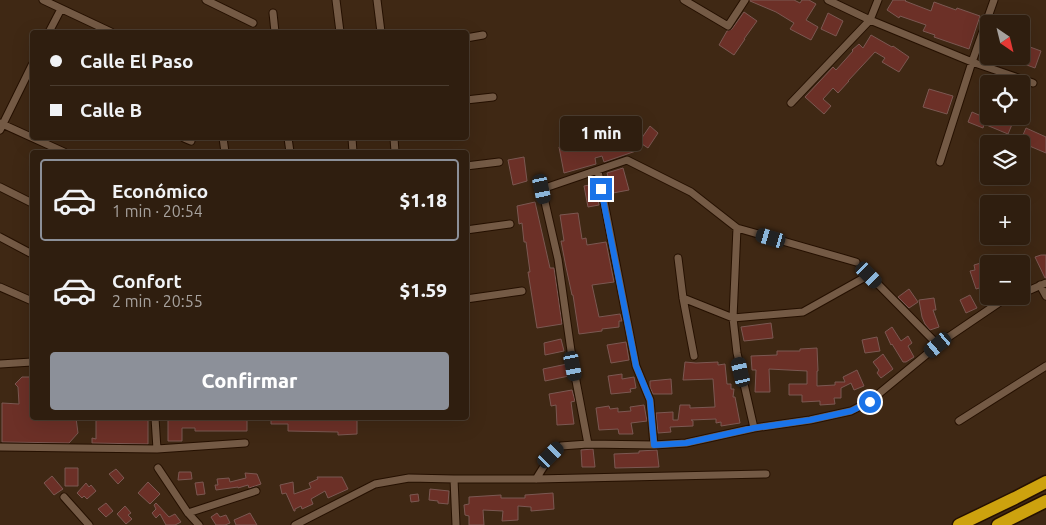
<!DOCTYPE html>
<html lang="es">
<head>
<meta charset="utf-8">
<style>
	:root { --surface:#2f1e0f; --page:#3b2b1d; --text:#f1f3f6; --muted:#a7a29e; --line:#4a3c2f; --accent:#8c9099 }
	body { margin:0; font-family:Ubuntu,sans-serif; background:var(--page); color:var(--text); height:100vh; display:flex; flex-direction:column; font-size:19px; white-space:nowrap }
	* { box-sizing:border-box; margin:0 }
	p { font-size:16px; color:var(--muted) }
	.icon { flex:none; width:28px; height:28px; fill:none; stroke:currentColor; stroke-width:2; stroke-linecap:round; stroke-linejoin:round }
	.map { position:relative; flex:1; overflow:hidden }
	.sheet { position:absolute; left:30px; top:150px; width:439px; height:270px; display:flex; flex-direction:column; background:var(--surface); border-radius:5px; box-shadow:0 5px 20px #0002,0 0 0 1px var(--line) }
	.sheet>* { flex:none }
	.banner { position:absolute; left:30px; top:30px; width:439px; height:110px; border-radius:5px; box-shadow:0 5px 20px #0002,0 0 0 1px var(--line); display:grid; align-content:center; height:110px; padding:0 20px; background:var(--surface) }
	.needle { width:32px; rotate:145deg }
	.controls { position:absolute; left:980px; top:15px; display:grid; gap:10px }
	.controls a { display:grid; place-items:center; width:50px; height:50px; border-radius:5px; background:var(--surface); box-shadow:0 5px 20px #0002,0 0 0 1px var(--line); font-size:25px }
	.end { position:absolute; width:22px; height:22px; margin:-11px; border:6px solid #1a73e8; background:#fff; box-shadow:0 0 0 2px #fff }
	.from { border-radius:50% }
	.bubble { position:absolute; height:35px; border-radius:5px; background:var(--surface); box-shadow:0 5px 20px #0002,0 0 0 1px var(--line); font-size:16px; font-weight:800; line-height:35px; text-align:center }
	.car { position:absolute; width:15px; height:30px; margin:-15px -8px; border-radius:6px; box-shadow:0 0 4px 1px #0007; background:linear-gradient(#222 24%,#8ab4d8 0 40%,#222 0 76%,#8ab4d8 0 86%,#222 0) }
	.banner b { display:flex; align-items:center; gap:18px; height:48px; font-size:19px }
	.banner b+b { border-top:1px solid var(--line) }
	.banner i { width:12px; height:12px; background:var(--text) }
	ul { padding:9px 0 0; list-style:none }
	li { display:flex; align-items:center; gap:15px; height:82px; margin:0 10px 8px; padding:0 10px; border:2px solid transparent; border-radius:5px }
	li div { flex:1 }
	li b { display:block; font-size:19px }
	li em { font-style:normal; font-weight:800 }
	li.selected { border-color:var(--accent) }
	li>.icon { width:45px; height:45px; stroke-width:1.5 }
	.button { display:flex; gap:10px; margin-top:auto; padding:10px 20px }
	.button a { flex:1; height:58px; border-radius:5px; background:var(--accent); color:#fff; font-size:20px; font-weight:800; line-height:58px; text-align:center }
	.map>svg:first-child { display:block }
	.building { fill:#6c3027; stroke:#7b5852 }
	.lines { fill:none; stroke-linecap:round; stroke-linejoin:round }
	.street-casing { stroke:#251000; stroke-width:9 }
	.highway-casing { stroke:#251000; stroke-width:15 }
	.street { stroke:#745a45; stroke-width:7 }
	.highway { stroke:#cda20e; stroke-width:12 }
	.route { stroke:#1a73e8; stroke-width:6 }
</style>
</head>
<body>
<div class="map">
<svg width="1046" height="525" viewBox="0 0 1046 525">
	<rect width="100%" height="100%" fill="#3f2814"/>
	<path class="building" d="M750 0H794L800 3 802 0H809L816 4 806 20 818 27 811 40 790 29 794 23 776 12 750 1Z
		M893 0H906L905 1 931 11 934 2 956 10 957 8 980 16 969 49 934 37 935 35 923 31 926 25 900 16 899 18 887 10Z
		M744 12 757 21 744 39H745L734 55 719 45 727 31 732 29Z
		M828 13 843 21 836 36 821 29Z
		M871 35 892 47 893 46 909 57 899 72 882 62 885 58 875 52 848 81H849L838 93 833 88 823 99 831 106 824 114 805 97 833 67 836 70 853 51 852 50 859 44 863 48Z
		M1030 47 1041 51 1035 68 1024 64Z
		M1021 85 1029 88 1023 108 1021 107Z
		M929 89 953 96 947 114 923 107Z
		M972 112 995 122 998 116 1013 122 1008 134 984 124 983 128 968 122Z
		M650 126 658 133 648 148 639 142Z
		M1026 128 1046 137V153L1020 142Z
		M633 134 636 151 604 162 602 156 595 158 596 164 564 173 559 147 613 135 614 140Z
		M524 157 527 181 513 185 508 160Z
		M623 168 629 190 613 193 607 173Z
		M595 184 599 205 588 207 584 186Z
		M535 202 550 268H554L562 324 537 328 528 272H530L526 242H524L522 223 519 224 517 206Z
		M578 213 582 239 586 238 587 245 606 242 614 282 592 285 599 317 620 314 622 321H619V327L602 329V331L579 334 573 295H572L566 267 561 241H564L560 215Z
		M1041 255H1046V278H1045L1035 257Z
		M984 262 989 277V285L976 289 970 271 975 270 974 265Z
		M1027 262 1029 269 1025 270 1029 280 1021 283V264L1020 263Z
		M909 289 918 302 909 308 898 297Z
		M970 295 977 308 966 313 960 300Z
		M934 298 936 310H933L939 327 930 330 925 324 922 317 919 300Z
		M771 323 773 338 744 341 741 327Z
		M892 327 901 341 908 336 912 343 908 346 914 357 906 362H903L892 344 891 345 885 332Z
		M877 337 880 351 865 353 862 340Z
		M561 339 564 351 545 355 544 343Z
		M626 342 629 360 611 363 607 345Z
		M817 348 818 371H817V386L835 385V382H845L843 377 857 370 864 386 854 390 851 383 841 388V398H834L835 404 820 405V401L802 402V395H789V384H807V371L769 369 770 392H755L756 370H752L751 356 777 355V351H800V349Z
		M883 354 893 369 881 378 877 373 879 370 873 362Z
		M685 362 696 363 718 362V365L725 364 727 384H731V389H734L733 397H735L740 423 721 426V422L716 423V419L691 420 693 421V426L670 427 671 432 658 433 656 413 673 412V420H678L680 405H690V408L715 407 713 379 683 380Z
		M567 364 569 376 545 381 543 369Z
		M622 374V379L634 377 636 388 630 389 631 392 611 394 608 376Z
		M22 377H32V418L34 419H66V418H76L78 433 69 443 2 442V403L19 404 18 387 15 384Z
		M671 379 672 394H653L650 387V381Z
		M572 390 575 401 571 402 574 424 557 425 556 405 551 406 549 394Z
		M644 405 647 421 631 423 633 434H619L618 429 599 430 596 408 609 406 610 409 618 408V412L631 411 630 407Z
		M96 418H148V444L92 443V438L96 439Z
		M168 418H247V431H195V428H182V441H168Z
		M271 418H357V434L338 435V432L288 431V424H271Z
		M593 449 595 467H582L581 450Z
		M657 450 659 467 615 468 614 454 639 453V451Z
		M65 468H78V486H65Z
		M116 469 124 478 118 484 109 474Z
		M179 472H191L192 479 178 480Z
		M245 473 257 474 261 484 249 488 248 485 238 488V487L216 490 215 485H218L217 479 229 478 230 482 246 478Z
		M52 476 63 489 54 495 44 483Z
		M317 477H342L348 489 328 498 325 491 311 499 313 504 302 509 301 506 295 509V511H294L286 493 282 494 280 485 293 482 294 494 311 488 309 483 318 479Z
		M148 482 160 494 150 504 138 493Z
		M203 482 205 494 197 495 195 483Z
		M86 483 89 487 91 485 96 491 87 499 84 496 82 498 77 493Z
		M430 489 449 491 448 504 438 503V501L429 500Z
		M553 493 554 509 531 511V507L518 506V520L502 521 503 511 483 510 484 525H469V516L465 515 464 505 469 504V497L501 495V498H525V495Z
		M418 494 419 501 411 502 410 495Z
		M106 503 113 511 106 517 98 509Z
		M156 503 169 517 175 514 181 522 175 525H166L160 514 156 518 152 513 156 509 154 505Z
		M125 506 131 513 128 515 132 519 126 524 117 514Z
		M217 513 220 517 226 515 230 523 225 525H216L211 517Z
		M250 513 257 525H236L234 520Z"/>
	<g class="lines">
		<defs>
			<path id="street" d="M43 0 111 32
				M206 0 253 23
				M336 0 340 32
				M377 0 381 32
				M684 0 728 26 745 0
				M828 0 870 20 972 62 1033 83
				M273 13 275 32
				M49 32 61 9
				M466 38 483 35
				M466 100 493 97
				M791 103 870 20 878 0
				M0 123 64 152
				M0 130 32 65
				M184 138 191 141
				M223 138 225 152
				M288 138 290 152
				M352 138 353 152
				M394 138 395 152
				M940 162 972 62 994 0
				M466 166 499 162
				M598 171 636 366 650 400 654 445
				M0 187 32 203
				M737 228 733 318 737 353 754 428
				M466 230 510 224
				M0 237 32 254
				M678 258 683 298 694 356
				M1040 285 1046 296
				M0 287 32 301
				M1021 294 1046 283
				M683 298 733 318 803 312 869 275 938 345
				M466 299 522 291
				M0 364 32 362
				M155 418 157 449
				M959 421 1046 366
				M588 444 573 365 558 259 542 189 627 160 691 192 737 228 856 262
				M0 447 157 449 245 443
				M158 468 188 513 199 525
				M454 479 456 525
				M536 479 551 455 561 446 588 444 654 445 686 443 754 428 810 420 851 411 870 401 944 340 1000 302 1015 296
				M64 497 89 525
				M188 513 256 491
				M295 525 375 484 409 478 454 479H536L766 474"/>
			<path id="highway" d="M959 525 1015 498 1046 482
				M998 525 1046 501"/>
		</defs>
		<use href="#street" class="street-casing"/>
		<use href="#highway" class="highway-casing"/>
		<use href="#street" class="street"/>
		<use href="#highway" class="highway"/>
	</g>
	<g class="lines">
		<path class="route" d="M601 189 636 366 650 400 654 445 686 443 754 428 810 420 851 411 870 402"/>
	</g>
</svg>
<div class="controls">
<a><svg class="needle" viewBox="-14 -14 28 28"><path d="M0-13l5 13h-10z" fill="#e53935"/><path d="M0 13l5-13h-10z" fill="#a7a29e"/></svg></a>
<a><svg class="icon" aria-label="locate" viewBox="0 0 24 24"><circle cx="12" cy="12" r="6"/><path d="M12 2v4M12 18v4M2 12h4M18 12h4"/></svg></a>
<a><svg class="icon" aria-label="layers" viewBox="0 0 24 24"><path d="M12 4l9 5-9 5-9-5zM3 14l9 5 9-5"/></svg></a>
<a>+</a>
<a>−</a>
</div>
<i class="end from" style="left:870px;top:402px"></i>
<i class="end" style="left:601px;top:189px"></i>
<div class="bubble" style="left:560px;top:116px;width:82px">1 min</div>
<i class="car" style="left:542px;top:189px;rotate:168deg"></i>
<i class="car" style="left:771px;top:238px;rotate:286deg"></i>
<i class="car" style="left:869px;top:275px;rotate:136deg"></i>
<i class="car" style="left:938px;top:345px;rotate:230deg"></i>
<i class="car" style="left:573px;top:366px;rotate:169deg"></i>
<i class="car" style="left:741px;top:372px;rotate:347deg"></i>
<i class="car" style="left:551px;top:455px;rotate:45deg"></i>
<div class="banner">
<b><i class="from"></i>Calle El Paso</b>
<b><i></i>Calle B</b>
</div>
<section class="sheet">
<ul>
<li class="selected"><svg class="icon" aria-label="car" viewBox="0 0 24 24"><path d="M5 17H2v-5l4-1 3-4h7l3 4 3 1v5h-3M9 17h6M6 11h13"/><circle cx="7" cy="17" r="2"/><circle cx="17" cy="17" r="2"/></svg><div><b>Económico</b><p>1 min · 20:54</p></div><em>$1.18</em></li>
<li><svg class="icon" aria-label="car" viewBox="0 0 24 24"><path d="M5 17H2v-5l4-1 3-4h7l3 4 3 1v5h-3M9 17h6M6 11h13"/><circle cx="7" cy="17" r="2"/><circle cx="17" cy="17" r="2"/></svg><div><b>Confort</b><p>2 min · 20:55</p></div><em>$1.59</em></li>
</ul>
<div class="button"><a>Confirmar</a></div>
</section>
</div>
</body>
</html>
